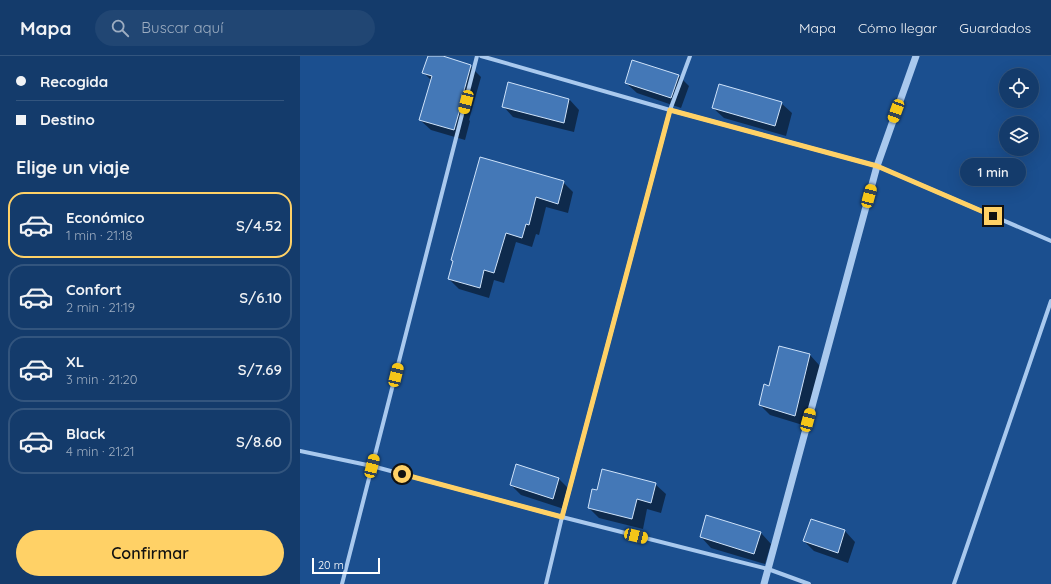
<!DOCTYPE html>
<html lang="es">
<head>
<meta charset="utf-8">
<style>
	:root { --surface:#143b6b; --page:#214673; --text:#f1f3f6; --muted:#9dadc1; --line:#33557e; --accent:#ffd166 }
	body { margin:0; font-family:Quicksand,sans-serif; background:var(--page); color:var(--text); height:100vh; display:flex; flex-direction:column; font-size:15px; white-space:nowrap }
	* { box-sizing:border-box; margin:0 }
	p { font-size:13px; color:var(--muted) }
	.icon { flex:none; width:22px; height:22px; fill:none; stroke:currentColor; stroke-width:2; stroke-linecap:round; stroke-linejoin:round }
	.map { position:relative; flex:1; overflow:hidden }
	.panel { display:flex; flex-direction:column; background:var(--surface); width:300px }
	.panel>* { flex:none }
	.guide { display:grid; align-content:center; height:88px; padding:0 16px; background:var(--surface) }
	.tools { position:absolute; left:699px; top:12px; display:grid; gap:8px }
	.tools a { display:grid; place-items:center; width:40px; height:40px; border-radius:50%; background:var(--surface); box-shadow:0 4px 16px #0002,0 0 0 1px var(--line); font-size:20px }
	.scale { position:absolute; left:12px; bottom:10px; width:68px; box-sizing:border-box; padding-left:4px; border:2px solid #fff; border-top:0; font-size:11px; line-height:14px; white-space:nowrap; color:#fff; -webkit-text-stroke:3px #1b4f8f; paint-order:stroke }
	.end { position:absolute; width:18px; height:18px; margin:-9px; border:5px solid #ffd166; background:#111; box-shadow:0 0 0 2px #111 }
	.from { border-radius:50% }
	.bubble { position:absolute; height:28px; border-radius:14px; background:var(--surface); box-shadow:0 4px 16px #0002,0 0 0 1px var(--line); font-size:13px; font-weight:600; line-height:28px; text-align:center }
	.car { position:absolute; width:12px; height:24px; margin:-12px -6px; border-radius:5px; box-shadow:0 0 3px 1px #0007; background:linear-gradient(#f5c518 24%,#345 0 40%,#f5c518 0 76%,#345 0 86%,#f5c518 0) }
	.guide b { display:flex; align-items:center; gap:14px; height:38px; font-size:15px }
	.guide b+b { border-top:1px solid var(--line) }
	.guide i { width:10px; height:10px; background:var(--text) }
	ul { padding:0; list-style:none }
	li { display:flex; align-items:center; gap:12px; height:66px; margin:0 8px 6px; padding:0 8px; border:2px solid var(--line); border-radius:16px }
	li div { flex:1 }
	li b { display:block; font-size:15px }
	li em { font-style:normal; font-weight:600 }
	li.current { border-color:var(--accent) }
	li>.icon { width:36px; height:36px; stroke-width:1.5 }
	h2 { padding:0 16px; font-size:18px; line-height:48px }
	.action { display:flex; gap:8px; margin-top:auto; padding:8px 16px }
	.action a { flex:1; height:46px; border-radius:24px; background:var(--accent); color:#111; font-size:16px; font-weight:600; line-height:46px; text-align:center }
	header { display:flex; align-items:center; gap:24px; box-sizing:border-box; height:56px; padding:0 20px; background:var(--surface); border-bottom:1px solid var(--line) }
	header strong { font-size:19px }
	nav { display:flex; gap:22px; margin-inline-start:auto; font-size:14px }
	.search { width:280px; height:36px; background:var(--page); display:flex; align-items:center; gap:10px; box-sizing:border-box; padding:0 14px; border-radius:22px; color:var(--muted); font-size:15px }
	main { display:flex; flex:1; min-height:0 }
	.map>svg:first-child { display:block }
	.shadow { fill:#0007 }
	.building { fill:#4478b7; stroke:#cfe3fa }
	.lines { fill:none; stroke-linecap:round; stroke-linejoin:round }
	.minor { stroke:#a9c9ee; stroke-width:4 }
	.tertiary { stroke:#a9c9ee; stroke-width:7 }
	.route { stroke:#ffd166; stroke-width:5 }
</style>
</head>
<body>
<header>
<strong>Mapa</strong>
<div class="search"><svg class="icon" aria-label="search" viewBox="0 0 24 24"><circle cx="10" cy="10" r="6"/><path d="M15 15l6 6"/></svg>Buscar aquí</div>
<nav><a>Mapa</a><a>Cómo llegar</a><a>Guardados</a></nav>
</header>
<main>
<section class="panel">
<div class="guide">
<b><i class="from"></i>Recogida</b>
<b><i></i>Destino</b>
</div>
<h2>Elige un viaje</h2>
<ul>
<li class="current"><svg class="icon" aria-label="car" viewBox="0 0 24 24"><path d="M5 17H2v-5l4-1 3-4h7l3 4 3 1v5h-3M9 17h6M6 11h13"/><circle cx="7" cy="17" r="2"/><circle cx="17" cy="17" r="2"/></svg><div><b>Económico</b><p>1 min · 21:18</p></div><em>S/4.52</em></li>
<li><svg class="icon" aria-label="car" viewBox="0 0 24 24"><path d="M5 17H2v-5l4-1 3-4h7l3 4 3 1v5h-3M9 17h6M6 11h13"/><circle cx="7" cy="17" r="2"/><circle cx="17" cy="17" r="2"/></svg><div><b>Confort</b><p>2 min · 21:19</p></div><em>S/6.10</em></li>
<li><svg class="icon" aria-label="car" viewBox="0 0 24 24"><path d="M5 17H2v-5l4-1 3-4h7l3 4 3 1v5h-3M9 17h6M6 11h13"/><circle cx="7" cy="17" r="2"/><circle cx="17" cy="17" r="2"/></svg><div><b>XL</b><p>3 min · 21:20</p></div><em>S/7.69</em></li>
<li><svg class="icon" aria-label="car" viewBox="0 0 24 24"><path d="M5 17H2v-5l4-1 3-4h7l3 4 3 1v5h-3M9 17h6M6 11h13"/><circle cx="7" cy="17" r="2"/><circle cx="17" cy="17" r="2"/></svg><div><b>Black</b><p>4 min · 21:21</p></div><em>S/8.60</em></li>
</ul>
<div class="action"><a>Confirmar</a></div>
</section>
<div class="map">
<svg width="751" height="528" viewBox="0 0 751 528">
	<rect width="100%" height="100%" fill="#1b4f8f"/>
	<path class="shadow" d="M129 0H140L170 10 181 21 169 64 170 65 165 84 131 74 120 64 132 25 123 16Z
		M379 20 389 30 381 52 337 37 326 27Z
		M209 28 269 43 279 54 274 76 213 61 203 50Z
		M481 47 492 57 486 80 424 62 413 52Z
		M180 102 263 126 273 136 268 157 246 151 239 179 236 178 232 191 216 186 204 227 194 224 189 242 159 233 149 223 154 206 152 204Z
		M480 292 510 299 520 310 506 370 470 359 460 349 470 331Z
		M217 409 259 423 269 433 264 453 221 439 211 429Z
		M355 428 366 438 361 457 347 453 343 473 299 462 289 452 297 435Z
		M511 464 545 475 555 486 548 507 514 495 504 485Z
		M461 477 471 488 465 508 411 492 401 481Z"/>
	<path class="building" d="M128 0H143L171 9 159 53H160L154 74 119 64 132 20 122 17Z
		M332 4 379 19 371 42 325 27Z
		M208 26 269 43 264 67 202 51Z
		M419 28 482 46 475 70 412 52Z
		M180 101 264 125 258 148 236 141 229 169 226 168 222 182 206 177 194 217 184 214 180 232 148 223 153 205 151 204Z
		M479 290 510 298 495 360 459 349 464 328 469 330Z
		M216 408 259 422 253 443 210 429Z
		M302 413 356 427 351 447 337 443 332 463 288 452 292 433 297 434Z
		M406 459 461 476 454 498 400 481Z
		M511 463 545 474 538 497 503 485Z"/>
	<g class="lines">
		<path class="minor" d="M181 0 370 54 577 110 751 185
			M0 395 72 410 262 461 468 513 509 528
			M42 528 177 0
			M246 528 262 461 370 54 390 0
			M654 528 751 245"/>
		<path class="tertiary" d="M464 528 577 110 616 0"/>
	</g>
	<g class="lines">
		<path class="route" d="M102 418 262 461 370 54 577 110 693 160"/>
	</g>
</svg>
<div class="tools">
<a><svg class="icon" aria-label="locate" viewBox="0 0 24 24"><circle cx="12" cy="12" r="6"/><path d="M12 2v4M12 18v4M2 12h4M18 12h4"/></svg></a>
<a><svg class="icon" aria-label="layers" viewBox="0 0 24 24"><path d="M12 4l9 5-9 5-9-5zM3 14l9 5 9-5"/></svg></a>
</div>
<div class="scale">20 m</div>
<i class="end from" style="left:102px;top:418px"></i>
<i class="end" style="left:693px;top:160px"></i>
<div class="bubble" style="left:660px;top:102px;width:66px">1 min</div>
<i class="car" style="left:166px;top:46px;rotate:194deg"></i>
<i class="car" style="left:596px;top:55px;rotate:200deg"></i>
<i class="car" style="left:569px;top:140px;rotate:15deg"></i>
<i class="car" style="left:96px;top:319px;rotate:14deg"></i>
<i class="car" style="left:508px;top:364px;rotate:15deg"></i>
<i class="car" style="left:72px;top:410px;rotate:14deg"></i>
<i class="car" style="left:336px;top:480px;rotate:104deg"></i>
</div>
</main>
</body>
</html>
